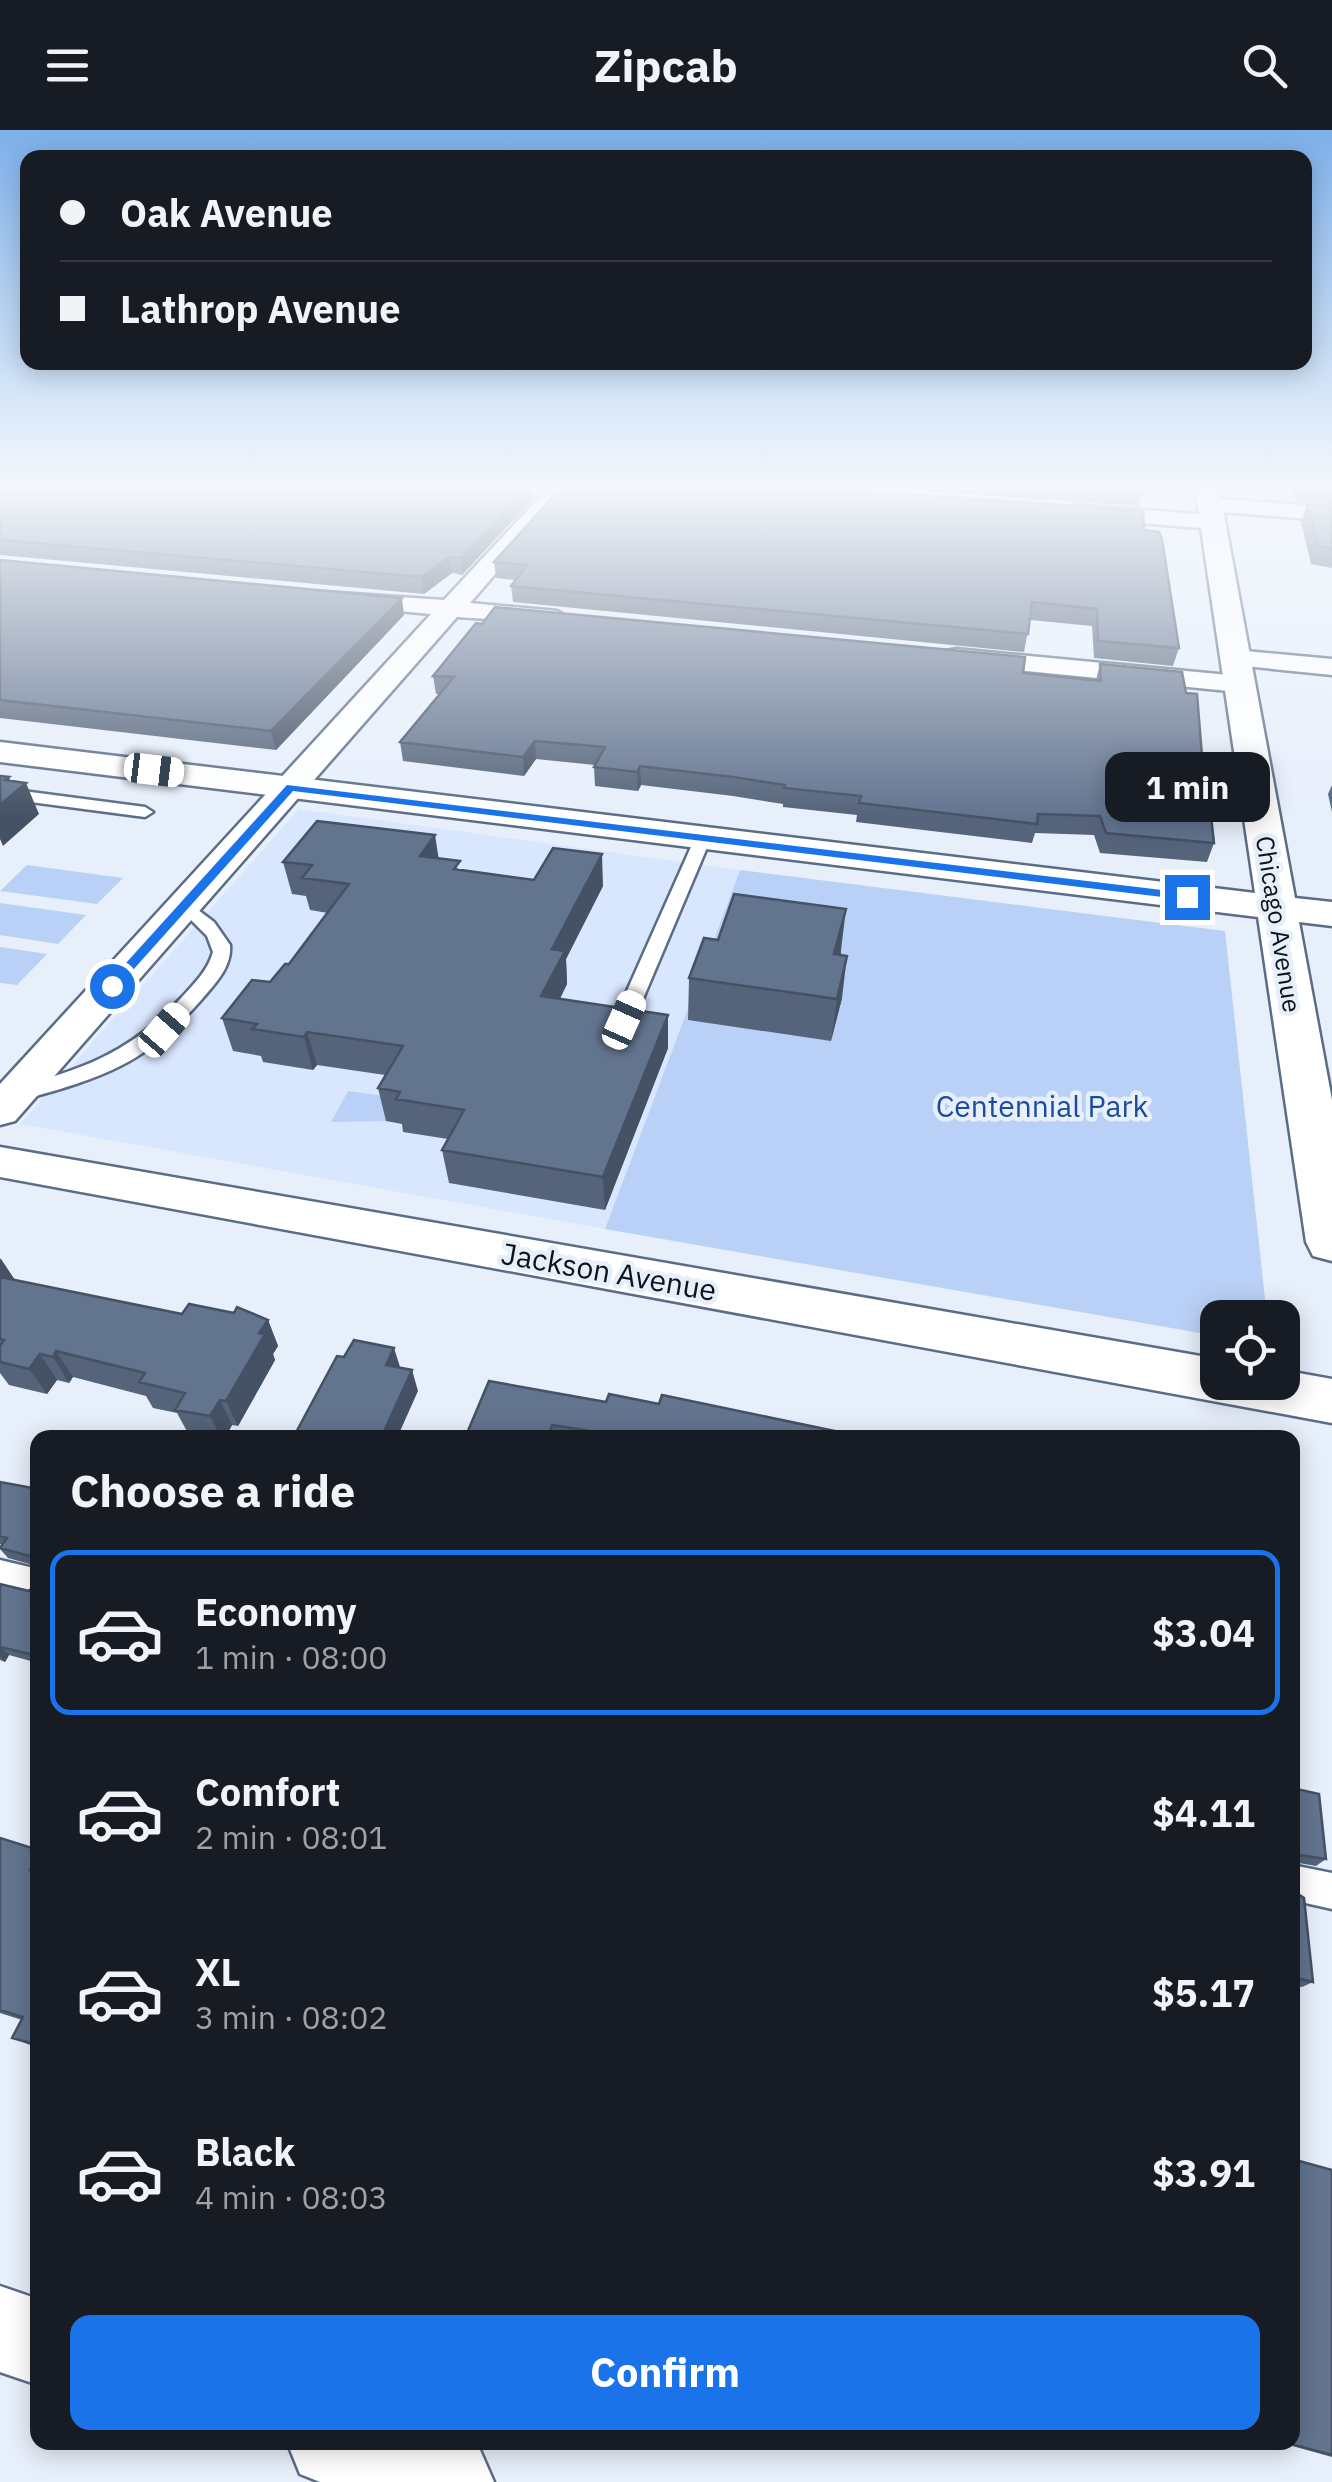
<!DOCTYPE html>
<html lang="en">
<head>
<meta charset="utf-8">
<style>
	:root { --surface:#171b24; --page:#20242c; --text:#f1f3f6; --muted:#9ea1a6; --line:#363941; --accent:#1a73e8 }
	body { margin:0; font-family:"IBM Plex Sans",sans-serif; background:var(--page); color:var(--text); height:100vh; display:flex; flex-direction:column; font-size:38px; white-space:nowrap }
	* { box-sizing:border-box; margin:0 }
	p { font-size:32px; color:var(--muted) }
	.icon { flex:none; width:55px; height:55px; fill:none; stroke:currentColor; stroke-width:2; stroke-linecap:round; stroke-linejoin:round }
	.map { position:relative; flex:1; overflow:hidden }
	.details { position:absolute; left:30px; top:1300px; width:1270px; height:1020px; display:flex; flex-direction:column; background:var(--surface); border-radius:20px; box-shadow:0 5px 25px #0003 }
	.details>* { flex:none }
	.guide { position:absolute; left:20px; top:20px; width:1292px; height:220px; border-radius:20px; box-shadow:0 5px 25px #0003; display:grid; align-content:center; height:220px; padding:0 40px; background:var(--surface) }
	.buttons { position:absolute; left:1200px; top:1170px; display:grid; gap:20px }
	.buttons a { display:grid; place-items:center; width:100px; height:100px; border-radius:20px; background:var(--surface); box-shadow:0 5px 25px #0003; font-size:50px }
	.end { position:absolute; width:45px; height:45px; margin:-22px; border:12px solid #1a73e8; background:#fff; box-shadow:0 0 0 5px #fff }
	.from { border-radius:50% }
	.bubble { position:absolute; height:70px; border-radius:20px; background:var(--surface); box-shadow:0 5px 25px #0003; font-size:32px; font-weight:800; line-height:70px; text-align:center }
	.car { position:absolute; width:30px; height:60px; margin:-30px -15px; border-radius:12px; box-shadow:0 0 8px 2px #0007; background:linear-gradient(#fff 24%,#345 0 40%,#fff 0 76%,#345 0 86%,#fff 0) }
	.guide b { display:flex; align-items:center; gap:35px; height:95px; font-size:38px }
	.guide b+b { border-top:2px solid var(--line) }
	.guide i { width:25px; height:25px; background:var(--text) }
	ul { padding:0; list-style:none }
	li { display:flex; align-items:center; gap:30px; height:165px; margin:0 20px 15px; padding:0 20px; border:5px solid transparent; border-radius:20px }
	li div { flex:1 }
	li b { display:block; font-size:38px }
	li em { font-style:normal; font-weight:800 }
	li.active { border-color:var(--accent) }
	li>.icon { width:90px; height:90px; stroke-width:1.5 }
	h2 { padding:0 40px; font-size:45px; line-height:120px }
	.cta { display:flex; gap:20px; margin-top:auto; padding:20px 40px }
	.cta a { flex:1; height:115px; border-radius:20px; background:var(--accent); color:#fff; font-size:40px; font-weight:800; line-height:115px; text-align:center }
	header { display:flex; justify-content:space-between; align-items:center; height:130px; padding:0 40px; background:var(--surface); font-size:45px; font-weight:800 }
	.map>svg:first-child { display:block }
	.built { fill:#d9e7fe }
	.green { fill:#bad1f7 }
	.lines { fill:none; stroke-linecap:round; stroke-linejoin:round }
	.lane-casing { stroke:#5b6c87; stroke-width:5 }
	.street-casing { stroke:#5b6c87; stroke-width:5 }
	.secondary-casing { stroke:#5b6c87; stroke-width:5 }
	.lane { fill:#fff; fill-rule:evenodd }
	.street { fill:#fff; fill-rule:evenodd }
	.secondary { fill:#fff; fill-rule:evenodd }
	.wall { fill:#55647b }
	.shaded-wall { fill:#455164 }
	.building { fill:#63748f; stroke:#455164; stroke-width:2.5 }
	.route { fill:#1a73e8 }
	.labels { text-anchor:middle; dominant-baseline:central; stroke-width:9; stroke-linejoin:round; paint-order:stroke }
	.far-street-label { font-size:25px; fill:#0c131d; stroke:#e7effb }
	.park-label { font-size:30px; fill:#1b4b9a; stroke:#e7effb }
	.street-label { font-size:30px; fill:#0c131d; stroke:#e7effb }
</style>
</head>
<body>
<header><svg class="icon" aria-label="menu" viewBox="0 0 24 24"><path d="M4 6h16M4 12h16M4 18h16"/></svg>Zipcab<svg class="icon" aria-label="search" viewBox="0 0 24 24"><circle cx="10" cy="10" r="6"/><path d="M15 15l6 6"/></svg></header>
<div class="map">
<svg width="1332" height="2352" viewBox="0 0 1332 2352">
	<rect width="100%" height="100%" fill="#e7effb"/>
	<path class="built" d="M299 679 740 740 605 1099 20 994Z"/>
	<path class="green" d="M27 735 123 748 97 774 0 761Z
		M740 740 1225 801 1267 1187 1218 1188 1217 1206 605 1099Z
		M0 773 86 785 58 814 0 805Z
		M0 817 47 824 17 855 0 853Z
		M348 961 399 968 386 991 331 992Z"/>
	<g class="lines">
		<defs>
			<path id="lane" d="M0 658 145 677 153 682 145 687 0 668Z
				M703 703 711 708 634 890 624 896 617 894 614 890 695 708Z
				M185 770 214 792 230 815C232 837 215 854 202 869 144 935 104 947 22 970H6L3 965 6 960C81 940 128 925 182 867 195 853 208 840 213 822L207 806 176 775Z
				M0 1430 38 1439V1467L0 1458Z
				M1292 1735 1332 1743V1779L1292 1770Z"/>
			<path id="street" d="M548 358H570L470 473 557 481 570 489 566 494 457 487 15 991 0 995V954L431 484 333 475 320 467 324 462 444 470Z
				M1209 368 1332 377V391L1201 380 1198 375 1201 370Z
				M1076 375 1212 385 1223 392 1212 399 1068 387 1065 382Z
				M956 519 1239 546 1253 554 1239 562 946 533 942 527 946 521Z
				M1235 520 1332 529V545L1225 534 1221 528 1225 522Z
				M0 1017 1218 1229V1252H1282V1240L1332 1249V1293L0 1047Z
				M0 2156 38 2169V2255L0 2242Z
				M287 2312H463L480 2320 494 2352H320L300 2344Z"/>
			<path id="secondary" d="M1195 358H1219L1295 768 1332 772V796L1299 792 1332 970V1131L1313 1126 1306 1112 1258 787 0 632V612L1255 763Z"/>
		</defs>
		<use href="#lane" class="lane-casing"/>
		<use href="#street" class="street-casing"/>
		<use href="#secondary" class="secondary-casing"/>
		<use href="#lane" class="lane"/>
		<use href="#street" class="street"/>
		<use href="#secondary" class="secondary"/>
	</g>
	<path class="wall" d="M0 358H532L533 369 462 445 452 443 424 464 0 425Z
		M882 358H1142L1143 361 1139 376Z
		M1292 358H1332V374L1295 371Z
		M1307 375 1332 376V438L1311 434 1301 392Z
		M1144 400 1179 518 1173 536 1094 528 1092 496 1030 490 1024 522 513 472 511 456 516 450 496 448 494 432Z
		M0 430 404 485 276 620 0 588Z
		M1100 534 1206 676 1214 713 1207 732 1100 723 1094 705 1035 703 1032 713 856 692 857 685 783 677V674L733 666 641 655 638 661 595 656 594 637 595 635 536 629 524 646 403 631 400 612 440 564H436L433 546 1023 543 1096 550Z
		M1332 655V682L1328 664Z
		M438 728 461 740 534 750 603 756 566 829 567 854 560 869 668 885V918L605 1080 449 1053 442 1020 448 1009 403 1002 402 994 386 991 378 958 385 945 317 935 313 940 263 932 261 926 233 921 222 888 270 852 289 834 328 783 310 780 306 766 292 764 283 732Z
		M841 820 842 868 831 911 688 890 689 848Z
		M0 1128 15 1150 182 1184 268 1190 278 1216 273 1224 275 1230 238 1296 232 1295 225 1308H200L189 1305 177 1283 153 1278 146 1266 73 1247 69 1253 57 1250 47 1264 9 1255 0 1243Z
		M606 1272 659 1274 868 1308H465Z
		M0 1352 38 1359V1533L9 1525 5 1532 0 1530V1454L29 1461 33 1457V1435L8 1428 0 1419 2 1415 0 1414Z
		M1292 1658 1326 1729 1316 1736 1299 1733 1298 1764 1313 1852 1302 1857 1292 1855Z
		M0 1708 38 1720V1918L12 1908 22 1890 0 1883Z
		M1332 2040V2327L1278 2312H1292Z"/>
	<path class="shaded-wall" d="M528 358H532L533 369 462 445 461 428Z
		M450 427 452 443 424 464 421 447Z
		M402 468 404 485 276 620 271 601Z
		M535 611 536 629 524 646 523 627Z
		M640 636 641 655 638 661 637 642Z
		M9 647 15 662 26 653 39 684 3 716 0 709V675L5 650Z
		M435 705 440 737 420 726Z
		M602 724 603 756 566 829 567 854 544 899 541 866 552 819Z
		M846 779 841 820 829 866 834 824Z
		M847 826 842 868 831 911 837 869Z
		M668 885V918L605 1080 603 1047Z
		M307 902 317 935 313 940 304 907Z
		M1 1129 18 1155 0 1164V1130Z
		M268 1190 278 1216 273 1224 275 1230 238 1296 226 1271 259 1203Z
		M394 1218 401 1240 386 1235Z
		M56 1221 73 1247 69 1253 53 1227Z
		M40 1224 57 1250 47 1264 29 1239Z
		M412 1240 418 1261 397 1308H381Z
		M220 1270 232 1295 225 1308H221L210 1286Z
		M0 1516 9 1525 5 1532 0 1526Z
		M38 1726V1745L30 1740Z"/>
	<path class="building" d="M0 358H528L461 428 450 427 421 447 0 410Z
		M561 358H824L1143 381 1144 400 1159 402 1162 409 1179 518 1098 511 1097 479 1032 472 1028 504 511 456 527 435 494 432Z
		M1099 358H1142L1143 361Z
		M1307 375 1332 376V419L1318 416Z
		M0 430 402 468 271 601 0 570Z
		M495 477 1025 527 1023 543 1101 551 1100 534 1182 542 1186 563 1197 564 1206 676 1210 677 1214 713 1106 703 1100 686 1038 684 1037 694 859 673 861 666 784 658 785 655 733 647 640 636 637 642 594 637 605 617 535 611 523 627 400 612 454 547 433 546 476 493 482 494Z
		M0 646 9 647 5 650 26 653 0 675Z
		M317 691 435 705 420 726 460 731 454 739 534 750 553 718 602 724 552 819 565 821 541 866 668 885 603 1047 442 1020 464 980 396 969 400 962 378 958 403 916 307 902 304 907 252 899 257 894 222 888 252 850 270 852 285 834H289L349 754 302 748 312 735 283 732Z
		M734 764 846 779 834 824 847 826 837 869 689 848 704 808 718 810Z
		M0 1147 182 1184 189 1174 234 1183 237 1177 268 1190 259 1203 265 1204 226 1271 220 1270 210 1286 175 1280 185 1263 139 1252 145 1243 56 1221 53 1227 40 1224 29 1239 0 1232V1216L4 1210 0 1209Z
		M354 1210 394 1218 386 1235 412 1240 381 1308H293L337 1226 344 1227Z
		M489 1251 606 1272 609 1264 659 1274 662 1265 868 1308H633L552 1295 548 1308H465Z
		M0 1352 38 1359V1460L31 1470 38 1472V1526L0 1517V1454L29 1461 33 1457V1427L0 1418 7 1408 0 1406Z
		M1292 1658 1319 1664 1326 1729 1299 1725 1298 1764 1304 1768 1313 1852 1292 1847Z
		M0 1708 38 1720V1726L30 1740 38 1742V1915L12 1908 23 1887 0 1880Z
		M1292 2029 1332 2040V2325L1291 2314 1292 2312Z"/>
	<linearGradient id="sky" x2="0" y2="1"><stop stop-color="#7eb0ea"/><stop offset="0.52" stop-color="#f4f8fd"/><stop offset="1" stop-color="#f4f8fd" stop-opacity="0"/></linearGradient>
	<rect width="1332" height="687" fill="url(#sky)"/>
	<path class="route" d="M287 655 1187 763 1193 767 1187 770 293 661 116 859H107V854Z"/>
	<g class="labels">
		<g class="far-street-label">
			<text transform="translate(1279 794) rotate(81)">Chicago Avenue</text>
		</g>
		<g class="park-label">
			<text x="1042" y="975">Centennial Park</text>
		</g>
		<g class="street-label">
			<text transform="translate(609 1141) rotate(10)">Jackson Avenue</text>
		</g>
	</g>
</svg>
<div class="buttons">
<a><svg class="icon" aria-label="locate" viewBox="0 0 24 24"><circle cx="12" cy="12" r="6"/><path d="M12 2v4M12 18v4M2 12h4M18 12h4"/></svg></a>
</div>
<i class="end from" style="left:112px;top:856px"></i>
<i class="end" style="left:1187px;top:767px"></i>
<div class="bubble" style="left:1105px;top:622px;width:165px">1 min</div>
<i class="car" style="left:154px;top:640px;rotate:97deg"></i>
<i class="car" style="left:624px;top:890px;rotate:24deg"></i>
<i class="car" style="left:164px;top:900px;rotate:41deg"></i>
<div class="guide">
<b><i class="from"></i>Oak Avenue</b>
<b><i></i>Lathrop Avenue</b>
</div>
<section class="details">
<h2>Choose a ride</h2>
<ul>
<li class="active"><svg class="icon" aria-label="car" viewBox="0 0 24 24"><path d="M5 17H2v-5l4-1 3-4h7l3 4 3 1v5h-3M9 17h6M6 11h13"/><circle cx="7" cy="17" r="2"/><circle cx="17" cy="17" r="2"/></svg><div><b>Economy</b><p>1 min · 08:00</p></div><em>$3.04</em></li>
<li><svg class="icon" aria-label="car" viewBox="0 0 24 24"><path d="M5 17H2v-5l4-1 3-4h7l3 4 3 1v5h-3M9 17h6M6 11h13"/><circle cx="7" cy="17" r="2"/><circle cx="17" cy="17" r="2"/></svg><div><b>Comfort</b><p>2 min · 08:01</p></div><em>$4.11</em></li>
<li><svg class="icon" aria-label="car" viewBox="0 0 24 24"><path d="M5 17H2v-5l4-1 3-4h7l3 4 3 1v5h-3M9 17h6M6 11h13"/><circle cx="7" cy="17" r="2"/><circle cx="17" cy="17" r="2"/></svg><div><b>XL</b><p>3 min · 08:02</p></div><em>$5.17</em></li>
<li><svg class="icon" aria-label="car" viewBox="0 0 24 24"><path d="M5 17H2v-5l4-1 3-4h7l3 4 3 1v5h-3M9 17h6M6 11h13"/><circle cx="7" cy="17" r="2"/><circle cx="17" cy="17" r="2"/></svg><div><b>Black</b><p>4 min · 08:03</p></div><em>$3.91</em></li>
</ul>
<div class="cta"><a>Confirm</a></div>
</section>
</div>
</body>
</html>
